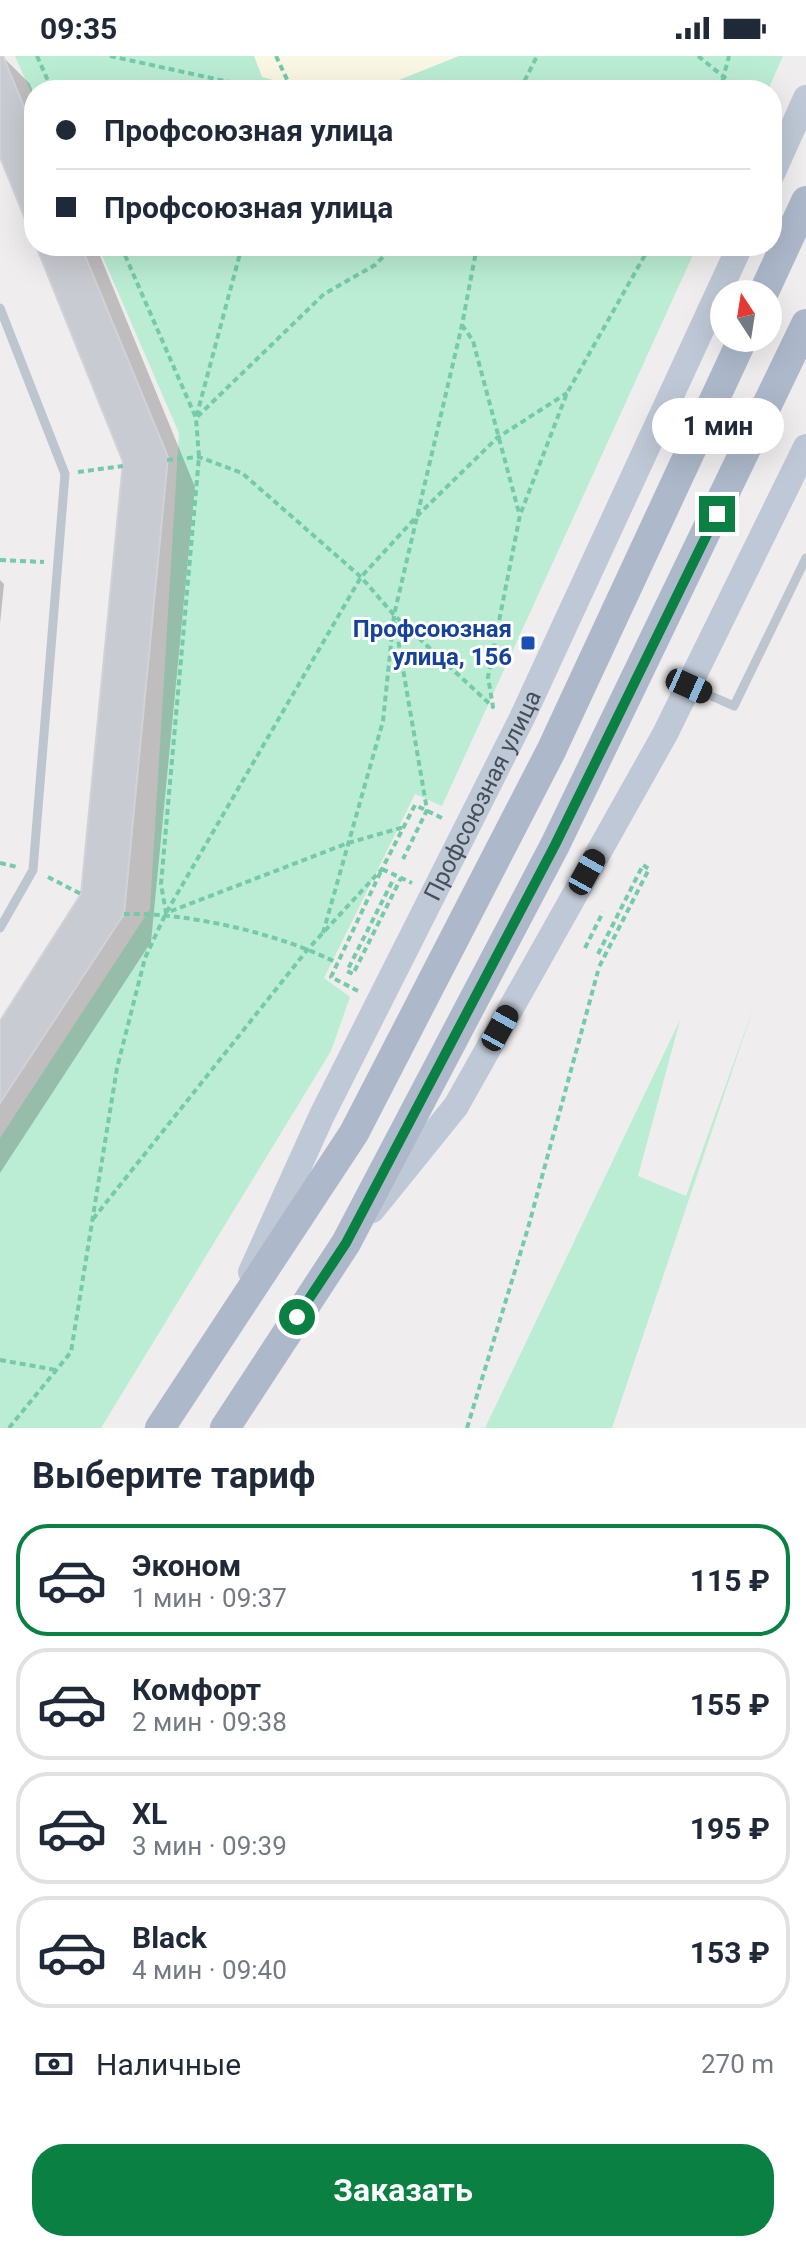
<!DOCTYPE html>
<html lang="ru">
<head>
<meta charset="utf-8">
<style>
	:root { --surface:#fff; --page:#f6f6f7; --text:#1f2937; --muted:#747a83; --line:#e0e1e3; --accent:#0b8043 }
	body { margin:0; font-family:Roboto,sans-serif; background:var(--page); color:var(--text); height:100vh; display:flex; flex-direction:column; font-size:30px; white-space:nowrap }
	* { box-sizing:border-box; margin:0 }
	p { font-size:26px; color:var(--muted) }
	.icon { flex:none; width:44px; height:44px; fill:none; stroke:currentColor; stroke-width:2; stroke-linecap:round; stroke-linejoin:round }
	.map { position:relative; height:1372px; overflow:hidden }
	.side { display:flex; flex-direction:column; background:var(--surface); flex:1 }
	.side>* { flex:none }
	.top-card { position:absolute; left:24px; top:24px; width:758px; height:176px; border-radius:32px; box-shadow:0 8px 32px #0002; display:grid; align-content:center; height:176px; padding:0 32px; background:var(--surface) }
	.needle { width:52px; rotate:348deg }
	.tools { position:absolute; left:710px; top:224px; display:grid; gap:16px }
	.tools a { display:grid; place-items:center; width:72px; height:72px; border-radius:50%; background:var(--surface); box-shadow:0 8px 32px #0002; font-size:40px }
	.end { position:absolute; width:36px; height:36px; margin:-18px; border:10px solid #0b8043; background:#fff; box-shadow:0 0 0 4px #fff }
	.from { border-radius:50% }
	.bubble { position:absolute; height:56px; border-radius:28px; background:var(--surface); box-shadow:0 8px 32px #0002; font-size:26px; font-weight:700; line-height:56px; text-align:center }
	.car { position:absolute; width:24px; height:48px; margin:-24px -12px; border-radius:10px; box-shadow:0 0 6px 2px #0007; background:linear-gradient(#222 24%,#8ab4d8 0 40%,#222 0 76%,#8ab4d8 0 86%,#222 0) }
	.top-card b { display:flex; align-items:center; gap:28px; height:76px; font-size:30px }
	.top-card b+b { border-top:2px solid var(--line) }
	.top-card i { width:20px; height:20px; background:var(--text) }
	ul { padding:0; list-style:none }
	li { display:flex; align-items:center; gap:24px; height:112px; margin:0 16px 12px; padding:0 16px; border:4px solid var(--line); border-radius:32px }
	li div { flex:1 }
	li b { display:block; font-size:30px }
	li em { font-style:normal; font-weight:700 }
	li.active { border-color:var(--accent) }
	li>.icon { width:72px; height:72px; stroke-width:1.5 }
	h2 { padding:0 32px; font-size:36px; line-height:96px }
	.pay { display:flex; align-items:center; gap:20px; height:88px; padding:0 32px; font-size:30px }
	.pay p { margin-inline-start:auto }
	.button { display:flex; gap:16px; margin-top:auto; padding:16px 32px }
	.button a { flex:1; height:92px; border-radius:32px; background:var(--accent); color:#fff; font-size:32px; font-weight:700; line-height:92px; text-align:center }
	.status { display:flex; justify-content:space-between; align-items:center; height:56px; padding:0 40px; background:var(--surface); direction:ltr }
	.status svg { height:22px; fill:currentColor }
	.map>svg:first-child { display:block }
	.commercial { fill:#fbf7e5 }
	.green { fill:#bbedd4 }
	.shadow { fill:#0003 }
	.building { fill:#c9cbd2; stroke:#d1d2d8; stroke-width:2 }
	.lines { fill:none; stroke-linecap:round; stroke-linejoin:round }
	.path { stroke:#74caa9; stroke-width:4; stroke-dasharray:6 4; stroke-linecap:butt }
	.lane { stroke:#bdc5cf; stroke-width:9 }
	.secondary { stroke:#bfc8d6; stroke-width:26 }
	.primary { stroke:#adb9cb; stroke-width:30 }
	.route { stroke:#0b8043; stroke-width:10 }
	.transit-dot { fill:#1a4fb4; stroke:#fff; stroke-width:3 }
	.labels { text-anchor:middle; dominant-baseline:central; stroke-width:6; stroke-linejoin:round; paint-order:stroke }
	.transit-label { font-size:24px; font-weight:bold; fill:#164399; stroke:#fff; text-anchor:end }
	.street-label { font-size:24px; fill:#454e59; stroke:#fff }
</style>
</head>
<body>
<div class="status"><b>09:35</b><svg viewBox="0 0 49 12"><path d="M0 12V9h3v3zM5 12V6h3v6zM10 12V3h3v9zM15 12V0h3v12zM26 1h20v11H26zM47 4h2v5h-2z"/></svg></div>
<div class="map">
<svg width="806" height="1372" viewBox="0 0 806 1372">
	<rect width="100%" height="100%" fill="#efeded"/>
	<path class="commercial" d="M254 0H459L374 34H308L262 21Z"/>
	<path class="green" d="M15 0H254L262 21 308 34H34V43Z
		M459 0H783L768 34H374Z
		M98 190H697L442 750 415 738 324 922 350 941 331 995 101 1372H0V1082L150 853 179 377Z
		M754 950 612 1372H485L680 964 638 1120 686 1140Z"/>
	<path class="shadow" d="M2 0 30 28 34 38V182L0 97Z
		M37 190H96L195 431 151 886 0 1117V969L83 839 125 410Z
		M0 524 4 528 0 568Z"/>
	<path class="building" d="M0 0H3L34 75V185L0 101Z
		M36 190H81L168 401 124 858 0 1047V965L81 838 123 406Z"/>
	<g class="lines">
		<path class="path" d="M37 0 52 34
			M110 0 266 34
			M276 0 292 34
			M698 0 740 34
			M520 34 537 0
			M720 34 729 0
			M121 190 196 362 199 401 161 828 166 857 348 787 404 771
			M242 190 196 362 324 238 375 209 394 190
			M462 269 473 285 519 457
			M167 404 199 401 242 417 361 521 394 559 493 651 488 621 520 459 567 337 650 190
			M78 416 123 410
			M0 504 44 506
			M395 566 427 754 403 803
			M0 807 17 811
			M48 821 81 838
			M392 826 347 915 353 918 401 822
			M124 858C187 856 281 878 337 907
			M323 877 383 665 394 559 462 269 477 190
			M585 892 603 856
			M598 898 643 809 649 813 599 911
			M358 935 331 921 382 813 412 827
			M93 1163 308 893 382 813 415 749 444 763
			M0 1304 56 1314
			M9 1372 71 1296 117 1012 145 902 166 857 361 521 418 459 497 382 567 337
			M467 1372 528 1172 598 915"/>
		<path class="lane" d="M0 252 65 418 33 814 0 872
			M691 631 734 650 806 502"/>
		<g class="secondary">
			<path d="M772 118 806 42"/>
			<path d="M372 1154 456 1050 665 678 806 391"/>
			<path id="s1" d="M251 1216 322 1059 522 662 740 190"/>
		</g>
		<path class="primary" d="M763 238 806 145
			M160 1372 354 1077 551 695 743 282
			M225 1372 346 1187 555 789 806 268"/>
	</g>
	<g class="lines">
		<path class="route" d="M297 1261 346 1187 555 789 717 458"/>
	</g>
	<rect class="transit-dot" x="520" y="579" width="16" height="16" rx="4"/>
	<g class="labels">
		<g class="transit-label">
			<text x="512" y="573">Профсоюзная<tspan x="512" dy="28">улица, 156</tspan></text>
		</g>
		<g class="street-label">
			<text stroke="none"><textPath href="#s1" startOffset="530">Профсоюзная улица</textPath></text>
		</g>
	</g>
</svg>
<div class="tools">
<a><svg class="needle" viewBox="-14 -14 28 28"><path d="M0-13l5 13h-10z" fill="#e53935"/><path d="M0 13l5-13h-10z" fill="#747a83"/></svg></a>
</div>
<i class="end from" style="left:297px;top:1261px"></i>
<i class="end" style="left:717px;top:458px"></i>
<div class="bubble" style="left:652px;top:342px;width:132px">1 мин</div>
<i class="car" style="left:689px;top:630px;rotate:114deg"></i>
<i class="car" style="left:587px;top:816px;rotate:29deg"></i>
<i class="car" style="left:500px;top:972px;rotate:29deg"></i>
<div class="top-card">
<b><i class="from"></i>Профсоюзная улица</b>
<b><i></i>Профсоюзная улица</b>
</div>
</div>
<section class="side">
<h2>Выберите тариф</h2>
<ul>
<li class="active"><svg class="icon" aria-label="car" viewBox="0 0 24 24"><path d="M5 17H2v-5l4-1 3-4h7l3 4 3 1v5h-3M9 17h6M6 11h13"/><circle cx="7" cy="17" r="2"/><circle cx="17" cy="17" r="2"/></svg><div><b>Эконом</b><p>1 мин · 09:37</p></div><em>115 ₽</em></li>
<li><svg class="icon" aria-label="car" viewBox="0 0 24 24"><path d="M5 17H2v-5l4-1 3-4h7l3 4 3 1v5h-3M9 17h6M6 11h13"/><circle cx="7" cy="17" r="2"/><circle cx="17" cy="17" r="2"/></svg><div><b>Комфорт</b><p>2 мин · 09:38</p></div><em>155 ₽</em></li>
<li><svg class="icon" aria-label="car" viewBox="0 0 24 24"><path d="M5 17H2v-5l4-1 3-4h7l3 4 3 1v5h-3M9 17h6M6 11h13"/><circle cx="7" cy="17" r="2"/><circle cx="17" cy="17" r="2"/></svg><div><b>XL</b><p>3 мин · 09:39</p></div><em>195 ₽</em></li>
<li><svg class="icon" aria-label="car" viewBox="0 0 24 24"><path d="M5 17H2v-5l4-1 3-4h7l3 4 3 1v5h-3M9 17h6M6 11h13"/><circle cx="7" cy="17" r="2"/><circle cx="17" cy="17" r="2"/></svg><div><b>Black</b><p>4 мин · 09:40</p></div><em>153 ₽</em></li>
</ul>
<div class="pay"><svg class="icon" aria-label="cash" viewBox="0 0 24 24"><path d="M3 7h18v10H3z"/><circle cx="12" cy="12" r="2"/></svg>Наличные<p>270 m</p></div>
<div class="button"><a>Заказать</a></div>
</section>
</body>
</html>
